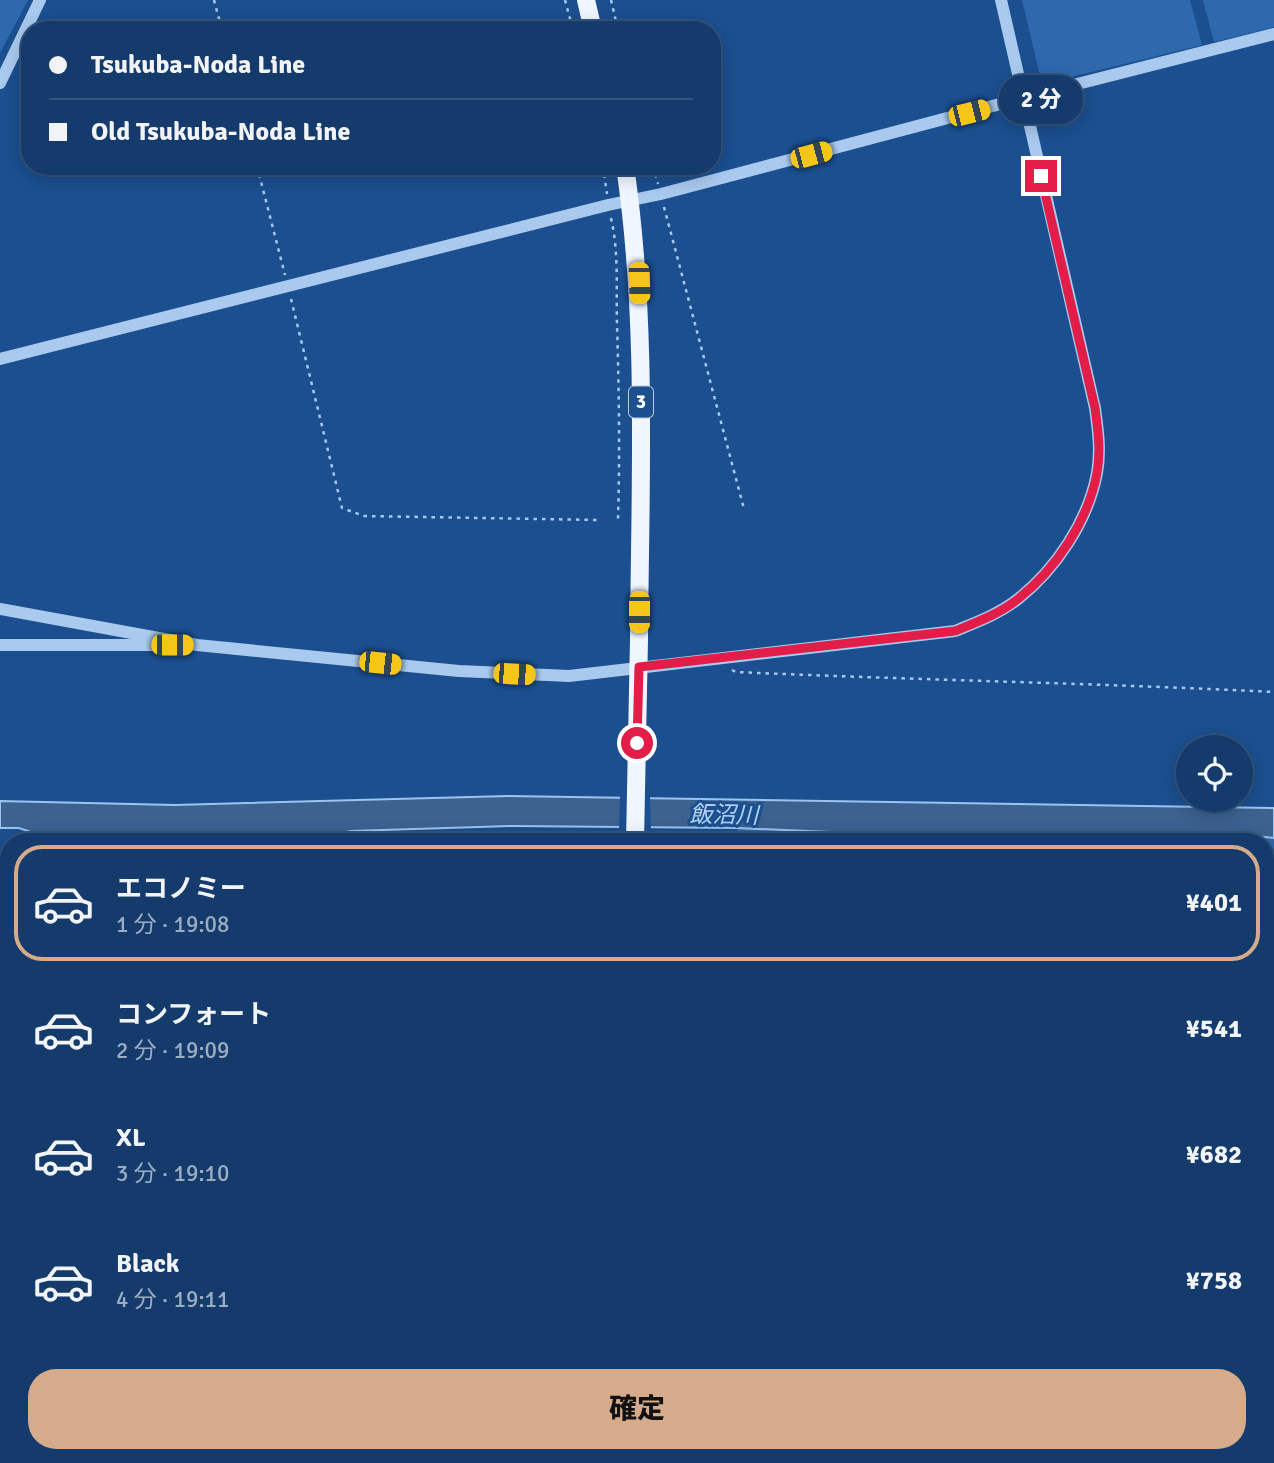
<!DOCTYPE html>
<html lang="ja">
<head>
<meta charset="utf-8">
<style>
	:root { --surface:#143b6b; --page:#1d4271; --text:#f1f3f6; --muted:#9dadc1; --line:#33557e; --accent:#d6ab8b }
	body { margin:0; font-family:Signika,"Noto Sans JP",sans-serif; background:var(--page); color:var(--text); height:100vh; display:flex; flex-direction:column; font-size:26px; white-space:nowrap }
	* { box-sizing:border-box; margin:0 }
	p { font-size:23px; color:var(--muted) }
	.icon { flex:none; width:38px; height:38px; fill:none; stroke:currentColor; stroke-width:2; stroke-linecap:round; stroke-linejoin:round }
	.map { position:relative; flex:1; overflow:hidden }
	.sheet { position:absolute; left:0px; top:833px; width:1274px; height:630px; display:flex; flex-direction:column; background:var(--surface); border-radius:28px 28px 0 0; box-shadow:0 4px 18px #0003,0 0 0 2px var(--line) }
	.sheet>* { flex:none }
	.guide { position:absolute; left:21px; top:21px; width:700px; height:154px; border-radius:28px; box-shadow:0 4px 18px #0003,0 0 0 2px var(--line); display:grid; align-content:center; height:154px; padding:0 28px; background:var(--surface) }
	.buttons { position:absolute; left:1176px; top:735px; display:grid; gap:14px }
	.buttons a { display:grid; place-items:center; width:77px; height:77px; border-radius:50%; background:var(--surface); box-shadow:0 4px 18px #0003,0 0 0 2px var(--line); font-size:35px }
	.end { position:absolute; width:32px; height:32px; margin:-16px; border:9px solid #e11d48; background:#fff; box-shadow:0 0 0 4px #fff }
	.from { border-radius:50% }
	.bubble { position:absolute; height:49px; border-radius:24px; background:var(--surface); box-shadow:0 4px 18px #0003,0 0 0 2px var(--line); font-size:23px; font-weight:800; line-height:49px; text-align:center }
	.car { position:absolute; width:21px; height:42px; margin:-21px -10px; border-radius:9px; box-shadow:0 0 5px 2px #0007; background:linear-gradient(#f5c518 24%,#345 0 40%,#f5c518 0 76%,#345 0 86%,#f5c518 0) }
	.guide b { display:flex; align-items:center; gap:24px; height:66px; font-size:26px }
	.guide b+b { border-top:2px solid var(--line) }
	.guide i { width:18px; height:18px; background:var(--text) }
	ul { padding:12px 0 0; list-style:none }
	li { display:flex; align-items:center; gap:21px; height:116px; margin:0 14px 10px; padding:0 14px; border:4px solid transparent; border-radius:28px }
	li div { flex:1 }
	li b { display:block; font-size:26px }
	li em { font-style:normal; font-weight:800 }
	li.current { border-color:var(--accent) }
	li>.icon { width:63px; height:63px; stroke-width:1.5 }
	.cta { display:flex; gap:14px; margin-top:auto; padding:14px 28px }
	.cta a { flex:1; height:80px; border-radius:28px; background:var(--accent); color:#111; font-size:28px; font-weight:800; line-height:80px; text-align:center }
	.map>svg:first-child { display:block }
	.green { fill:#2e69ad }
	.water { fill:#3c6290; stroke:#9cc4f0; stroke-width:2 }
	.pier { fill:#1b4f8f }
	.lines { fill:none; stroke-linecap:round; stroke-linejoin:round }
	.stream { stroke:#9cc4f0; stroke-width:4.5 }
	.path { stroke:#a9c9ee; stroke-width:2.5; stroke-dasharray:3.5 5; stroke-linecap:butt }
	.minor { stroke:#a9c9ee; stroke-width:12 }
	.major { stroke:#f0f6ff; stroke-width:18 }
	.major-bridge { stroke:#f0f6ff; stroke-width:18 }
	.route { stroke:#e11d48; stroke-width:9 }
	.labels { text-anchor:middle; dominant-baseline:central; stroke-width:6; stroke-linejoin:round; paint-order:stroke }
	.shield { fill:#1b4f8f; stroke:#bbcadd; stroke-width:2 }
	.shield-label { font-size:19px; font-weight:bold; fill:#fff }
	.water-label { font-size:23px; font-style:italic; fill:#b5d3f5; stroke:#1b4f8f }
</style>
</head>
<body>
<div class="map">
<svg width="1274" height="1463" viewBox="0 0 1274 1463">
	<rect width="100%" height="100%" fill="#1b4f8f"/>
	<path class="green" d="M0 0H28L0 53Z
		M1022 0H1190L1202 45 1042 84Z
		M1203 0H1274V27L1214 42Z
		M737 828 991 839 1245 835 1274 838V1463H836L841 1454H1265V842H737Z
		M0 852 9 856V910L0 918Z
		M0 1131 9 1132V1210L0 1215Z
		M9 1222V1454H343L310 1458 303 1463H0V1227Z
		M382 1454H594L592 1463H393L392 1460Z"/>
	<path class="water" d="M508 796 1274 808V838L1245 835 991 839 737 828 511 826 351 831 302 842H51V839L19 828H0V801L175 805Z
		M9 924V986L0 994V932Z"/>
	<path class="pier" d="M620 794 650 795 651 831H619Z"/>
	<g class="lines">
		<path class="stream" d="M1265 937 1274 933"/>
		<path class="path" d="M214 0 222 30
			M565 0 573 30
			M611 0 618 30
			M257 166 285 275
			M603 166 607 194
			M653 166 658 184
			M664 207 744 509
			M611 218C619 252 616 290 617 325 619 390 620 455 618 519
			M291 299 342 508 364 516 598 520
			M732 670 736 672C915 680 1095 683 1274 692
			M0 865 9 875
			M0 899 9 892
			M0 1037 9 1030"/>
		<path class="minor" d="M0 83 40 0
			M0 359 608 205 661 194 1038 94 1274 34
			M0 609 197 645 459 671 569 676 955 631C977 622 999 614 1018 599 1056 569 1088 521 1097 473 1101 451 1098 430 1095 408L1001 0
			M0 645H165
			M657 1454 658 1463
			M826 1463 831 1454"/>
		<path class="major" d="M586 0 593 30
			M635 842 639 639
			M785 1454 788 1463"/>
		<path class="major-bridge" d="M625 166C648 323 640 481 639 639"/>
	</g>
	<g class="lines">
		<path class="route" d="M637 743 639 667 955 631C977 622 999 614 1018 599 1056 569 1088 521 1097 473 1101 451 1098 430 1095 408L1041 176"/>
	</g>
	<g class="labels">
		<rect class="shield" x="629" y="386.5" width="24" height="31" rx="5"/>
		<g class="shield-label">
			<text x="641" y="402">3</text>
		</g>
		<g class="water-label">
			<text transform="translate(724 815) rotate(1)">飯沼川</text>
		</g>
	</g>
</svg>
<div class="buttons">
<a><svg class="icon" aria-label="locate" viewBox="0 0 24 24"><circle cx="12" cy="12" r="6"/><path d="M12 2v4M12 18v4M2 12h4M18 12h4"/></svg></a>
</div>
<i class="end from" style="left:637px;top:743px"></i>
<i class="end" style="left:1041px;top:176px"></i>
<div class="bubble" style="left:999px;top:75px;width:84px">2 分</div>
<i class="car" style="left:969px;top:113px;rotate:76deg"></i>
<i class="car" style="left:811px;top:155px;rotate:75deg"></i>
<i class="car" style="left:639px;top:283px;rotate:178deg"></i>
<i class="car" style="left:639px;top:612px;rotate:180deg"></i>
<i class="car" style="left:172px;top:645px;rotate:90deg"></i>
<i class="car" style="left:380px;top:663px;rotate:96deg"></i>
<i class="car" style="left:514px;top:674px;rotate:93deg"></i>
<div class="guide">
<b><i class="from"></i>Tsukuba-Noda Line</b>
<b><i></i>Old Tsukuba-Noda Line</b>
</div>
<section class="sheet">
<ul>
<li class="current"><svg class="icon" aria-label="car" viewBox="0 0 24 24"><path d="M5 17H2v-5l4-1 3-4h7l3 4 3 1v5h-3M9 17h6M6 11h13"/><circle cx="7" cy="17" r="2"/><circle cx="17" cy="17" r="2"/></svg><div><b>エコノミー</b><p>1 分 · 19:08</p></div><em>¥401</em></li>
<li><svg class="icon" aria-label="car" viewBox="0 0 24 24"><path d="M5 17H2v-5l4-1 3-4h7l3 4 3 1v5h-3M9 17h6M6 11h13"/><circle cx="7" cy="17" r="2"/><circle cx="17" cy="17" r="2"/></svg><div><b>コンフォート</b><p>2 分 · 19:09</p></div><em>¥541</em></li>
<li><svg class="icon" aria-label="car" viewBox="0 0 24 24"><path d="M5 17H2v-5l4-1 3-4h7l3 4 3 1v5h-3M9 17h6M6 11h13"/><circle cx="7" cy="17" r="2"/><circle cx="17" cy="17" r="2"/></svg><div><b>XL</b><p>3 分 · 19:10</p></div><em>¥682</em></li>
<li><svg class="icon" aria-label="car" viewBox="0 0 24 24"><path d="M5 17H2v-5l4-1 3-4h7l3 4 3 1v5h-3M9 17h6M6 11h13"/><circle cx="7" cy="17" r="2"/><circle cx="17" cy="17" r="2"/></svg><div><b>Black</b><p>4 分 · 19:11</p></div><em>¥758</em></li>
</ul>
<div class="cta"><a>確定</a></div>
</section>
</div>
</body>
</html>
